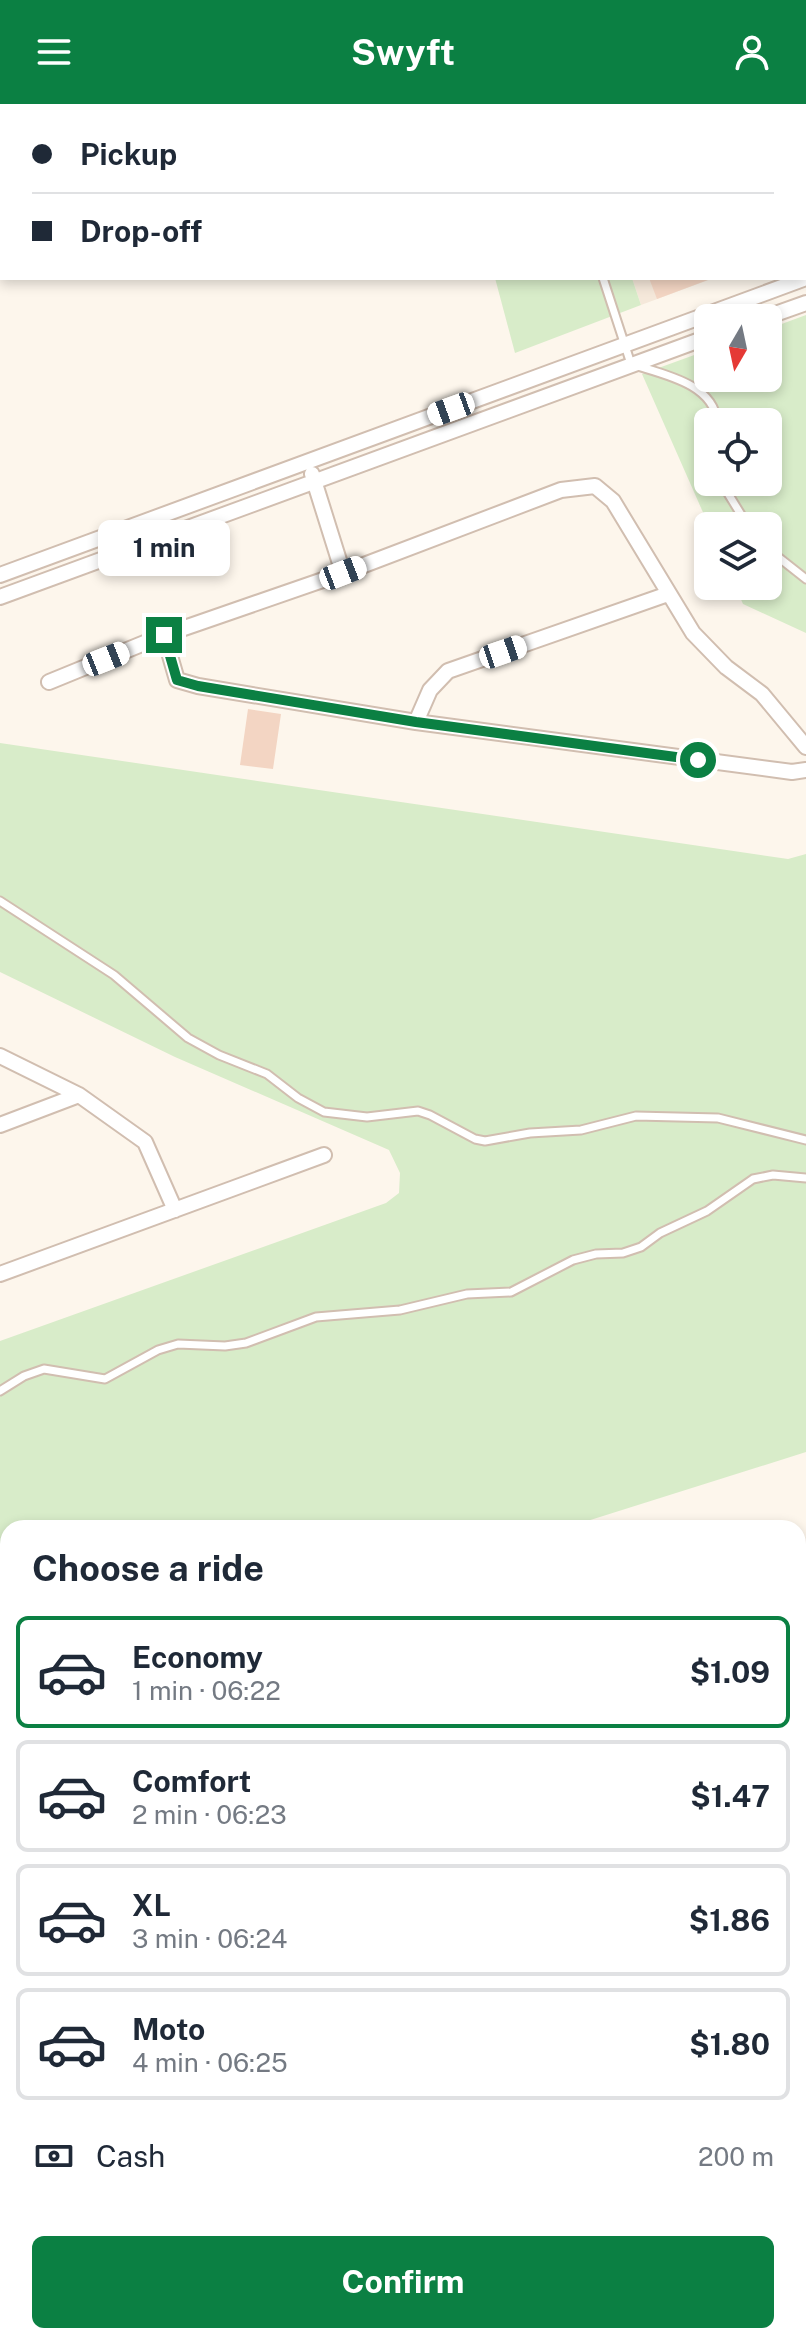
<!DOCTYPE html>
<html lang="en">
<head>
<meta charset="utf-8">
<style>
	:root { --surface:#fff; --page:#f2f2f3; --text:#1f2937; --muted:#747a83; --line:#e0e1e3; --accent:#0b8043 }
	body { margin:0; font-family:"Public Sans",sans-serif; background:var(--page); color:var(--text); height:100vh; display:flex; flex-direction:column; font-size:30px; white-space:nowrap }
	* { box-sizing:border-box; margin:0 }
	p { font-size:26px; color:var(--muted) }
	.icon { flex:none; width:44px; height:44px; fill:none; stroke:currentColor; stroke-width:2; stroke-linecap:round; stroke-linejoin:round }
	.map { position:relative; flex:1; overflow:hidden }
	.side { position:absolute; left:0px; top:1416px; width:806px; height:824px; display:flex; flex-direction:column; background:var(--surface); border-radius:24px 24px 0 0; box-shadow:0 4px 12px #0003 }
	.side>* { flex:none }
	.top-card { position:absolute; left:0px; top:0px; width:806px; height:176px; box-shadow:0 4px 12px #0003; display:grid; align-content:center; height:176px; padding:0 32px; background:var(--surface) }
	.needle { width:52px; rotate:189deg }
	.controls { position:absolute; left:694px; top:200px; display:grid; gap:16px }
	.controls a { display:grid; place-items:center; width:88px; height:88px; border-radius:12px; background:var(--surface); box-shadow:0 4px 12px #0003; font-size:40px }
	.end { position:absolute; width:36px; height:36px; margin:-18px; border:10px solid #0b8043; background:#fff; box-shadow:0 0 0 4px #fff }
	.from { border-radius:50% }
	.bubble { position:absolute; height:56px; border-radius:12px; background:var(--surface); box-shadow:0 4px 12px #0003; font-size:26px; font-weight:700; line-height:56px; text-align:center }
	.car { position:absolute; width:24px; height:48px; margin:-24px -12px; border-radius:10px; box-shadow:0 0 6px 2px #0007; background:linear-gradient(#fff 24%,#345 0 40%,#fff 0 76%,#345 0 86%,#fff 0) }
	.top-card b { display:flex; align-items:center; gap:28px; height:76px; font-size:30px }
	.top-card b+b { border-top:2px solid var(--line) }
	.top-card i { width:20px; height:20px; background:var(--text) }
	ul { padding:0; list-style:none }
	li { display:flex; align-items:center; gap:24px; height:112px; margin:0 16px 12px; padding:0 16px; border:4px solid var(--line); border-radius:12px }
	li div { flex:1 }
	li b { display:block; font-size:30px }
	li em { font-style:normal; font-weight:700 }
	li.active { border-color:var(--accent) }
	li>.icon { width:72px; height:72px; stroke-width:1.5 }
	h2 { padding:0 32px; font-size:36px; line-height:96px }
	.pay { display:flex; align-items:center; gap:20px; height:88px; padding:0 32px; font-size:30px }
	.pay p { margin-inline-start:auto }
	.action { display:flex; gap:16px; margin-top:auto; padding:16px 32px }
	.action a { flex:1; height:92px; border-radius:12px; background:var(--accent); color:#fff; font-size:32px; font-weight:700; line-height:92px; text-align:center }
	header { display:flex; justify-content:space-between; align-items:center; height:104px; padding:0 32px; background:var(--accent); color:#fff; font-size:36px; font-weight:700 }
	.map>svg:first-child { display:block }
	.residential { fill:#f5e8da }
	.green { fill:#d8ecc9; fill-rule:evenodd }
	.building { fill:#f3d5c3 }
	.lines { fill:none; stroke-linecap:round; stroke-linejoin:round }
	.service-casing { stroke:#d1beb0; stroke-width:11 }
	.minor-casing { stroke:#d1beb0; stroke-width:18 }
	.path { stroke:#d9b8a5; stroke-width:3; stroke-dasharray:2 6; stroke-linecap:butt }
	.service { stroke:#fff; stroke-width:7 }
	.minor { stroke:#fff; stroke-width:14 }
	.route { stroke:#0b8043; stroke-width:10 }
</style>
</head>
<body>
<header><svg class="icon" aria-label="menu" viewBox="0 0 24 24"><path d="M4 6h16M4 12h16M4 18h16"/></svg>Swyft<svg class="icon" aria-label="person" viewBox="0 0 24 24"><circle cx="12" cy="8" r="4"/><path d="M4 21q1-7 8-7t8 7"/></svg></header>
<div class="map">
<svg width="806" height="2240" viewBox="0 0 806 2240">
	<rect width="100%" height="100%" fill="#fdf6ec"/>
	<path class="residential" d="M644 0H806V140L804 141V2H643Z
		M632 174H714L641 201Z"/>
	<path class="green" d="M449 0H644L643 2Z
		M495 174H632L641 201 515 249Z
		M806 211V529L743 500 735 482H768V422H709L642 270 708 246V274H768V225ZM708 318H768V378H708Z
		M0 639 788 755 806 750V1348L565 1424H8V1599L0 1602V1237L386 1099 399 1089 400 1069 389 1046 175 953 0 868Z"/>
	<path class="building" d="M649 174H713L657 195Z
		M248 605 281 610 273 665 240 661Z"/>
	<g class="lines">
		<defs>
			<path id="service" d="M604 2V0
				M603 174 631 260C661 270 714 279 717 318
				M721 378 748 422
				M768 445 806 475
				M0 797 114 871 188 934 219 951 267 970 298 994 324 1008 367 1013 418 1007 430 1011 475 1035 485 1037 530 1029 581 1026 636 1012 718 1014 806 1036
				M0 1287 24 1272 44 1265 105 1275 158 1246 178 1240 225 1242 246 1239 316 1213 400 1206 467 1190 511 1188 573 1156 596 1150 623 1149 641 1143 660 1129 707 1107 753 1075 773 1071 806 1074"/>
			<path id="minor" d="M712 2V0
				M804 86 806 85
				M764 214 806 199
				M312 370 343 469
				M0 471 806 174
				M0 493 708 233
				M164 531 177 576 198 582 416 618 792 668 806 666
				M49 578 164 531 343 469 561 386 595 382 613 397 693 529 726 563 762 590 806 643
				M416 618 430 586 448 567 668 490
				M0 952 79 991 145 1038 175 1106
				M0 1021 79 991
				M0 1170 324 1051"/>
		</defs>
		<use href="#service" class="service-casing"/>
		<use href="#minor" class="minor-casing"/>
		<path class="path" d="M798 2074 806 2072
			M383 2232V2240"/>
		<use href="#service" class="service"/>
		<use href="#minor" class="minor"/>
	</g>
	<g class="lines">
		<path class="route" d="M164 531 177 576 198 582 416 618 698 656"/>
	</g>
</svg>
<div class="controls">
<a><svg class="needle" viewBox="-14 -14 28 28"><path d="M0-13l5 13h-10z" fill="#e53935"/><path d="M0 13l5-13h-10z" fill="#747a83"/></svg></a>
<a><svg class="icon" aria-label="locate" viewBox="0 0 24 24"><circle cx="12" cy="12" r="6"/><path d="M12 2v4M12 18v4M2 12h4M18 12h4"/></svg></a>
<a><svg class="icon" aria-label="layers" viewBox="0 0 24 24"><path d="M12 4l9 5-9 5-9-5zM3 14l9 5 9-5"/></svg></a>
</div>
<i class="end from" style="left:698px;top:656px"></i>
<i class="end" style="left:164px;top:531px"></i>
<div class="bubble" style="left:98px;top:416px;width:132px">1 min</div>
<i class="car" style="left:451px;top:305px;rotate:250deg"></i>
<i class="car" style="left:343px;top:469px;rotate:69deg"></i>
<i class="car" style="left:503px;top:548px;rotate:71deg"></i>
<i class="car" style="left:106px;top:555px;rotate:68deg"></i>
<div class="top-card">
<b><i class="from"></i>Pickup</b>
<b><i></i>Drop-off</b>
</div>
<section class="side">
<h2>Choose a ride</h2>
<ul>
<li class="active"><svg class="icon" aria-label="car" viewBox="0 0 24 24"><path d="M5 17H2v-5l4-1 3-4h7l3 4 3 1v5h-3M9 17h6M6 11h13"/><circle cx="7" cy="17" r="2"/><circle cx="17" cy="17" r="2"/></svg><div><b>Economy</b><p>1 min · 06:22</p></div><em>$1.09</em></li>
<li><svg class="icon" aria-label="car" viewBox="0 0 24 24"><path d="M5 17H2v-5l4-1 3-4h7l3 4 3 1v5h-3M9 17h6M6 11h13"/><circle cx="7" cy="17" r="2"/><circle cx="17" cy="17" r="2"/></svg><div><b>Comfort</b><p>2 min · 06:23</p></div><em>$1.47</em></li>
<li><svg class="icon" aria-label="car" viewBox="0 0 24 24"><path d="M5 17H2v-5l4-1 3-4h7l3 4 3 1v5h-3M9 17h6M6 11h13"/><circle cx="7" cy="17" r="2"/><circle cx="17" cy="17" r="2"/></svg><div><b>XL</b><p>3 min · 06:24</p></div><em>$1.86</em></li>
<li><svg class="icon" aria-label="car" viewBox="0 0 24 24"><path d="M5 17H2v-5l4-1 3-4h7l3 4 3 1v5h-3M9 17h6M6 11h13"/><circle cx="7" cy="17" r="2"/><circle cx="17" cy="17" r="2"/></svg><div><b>Moto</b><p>4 min · 06:25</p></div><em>$1.80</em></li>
</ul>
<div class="pay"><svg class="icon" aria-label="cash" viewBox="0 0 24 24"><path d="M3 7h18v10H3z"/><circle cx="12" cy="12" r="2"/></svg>Cash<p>200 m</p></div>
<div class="action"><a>Confirm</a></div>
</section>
</div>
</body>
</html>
